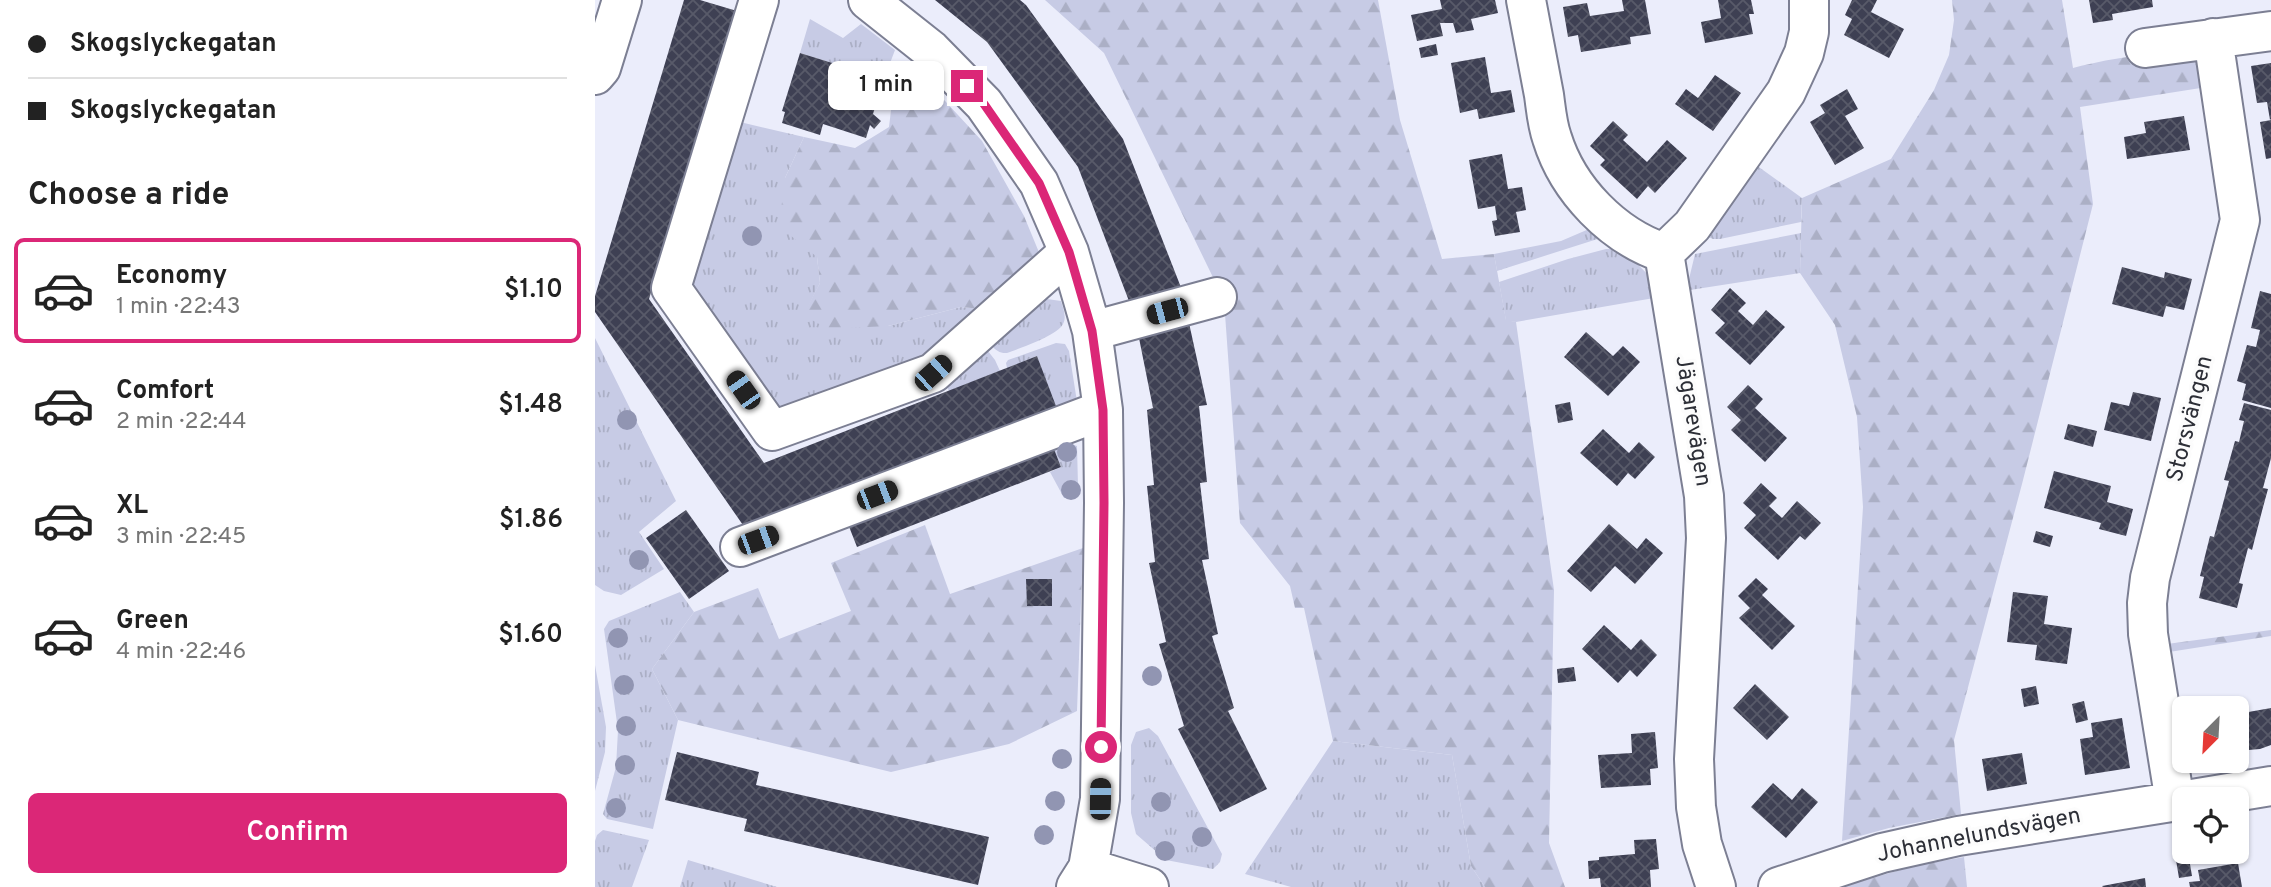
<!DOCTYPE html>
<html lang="en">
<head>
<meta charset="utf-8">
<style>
	:root { --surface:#fff; --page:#f6f6f6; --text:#222; --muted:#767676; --line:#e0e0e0; --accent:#db2777 }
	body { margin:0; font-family:Overpass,sans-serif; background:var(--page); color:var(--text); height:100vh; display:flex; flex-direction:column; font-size:26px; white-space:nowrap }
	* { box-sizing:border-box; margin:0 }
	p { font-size:23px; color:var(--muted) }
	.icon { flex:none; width:38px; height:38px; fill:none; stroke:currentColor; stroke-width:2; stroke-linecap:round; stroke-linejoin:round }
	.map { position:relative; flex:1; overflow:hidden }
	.sheet { display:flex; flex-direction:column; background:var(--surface); width:595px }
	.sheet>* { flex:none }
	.guide { display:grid; align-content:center; height:154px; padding:0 28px; background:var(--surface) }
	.needle { width:46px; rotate:204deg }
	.buttons { position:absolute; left:1577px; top:696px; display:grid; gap:14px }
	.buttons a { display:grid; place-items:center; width:77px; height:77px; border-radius:10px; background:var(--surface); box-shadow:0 2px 5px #0004; font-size:35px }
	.end { position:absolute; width:32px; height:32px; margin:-16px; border:9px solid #db2777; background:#fff; box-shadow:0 0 0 4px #fff }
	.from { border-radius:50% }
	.bubble { position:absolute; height:49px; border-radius:10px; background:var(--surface); box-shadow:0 2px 5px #0004; font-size:23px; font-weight:600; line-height:49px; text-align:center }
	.car { position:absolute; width:21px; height:42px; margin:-21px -10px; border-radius:9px; box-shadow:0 0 5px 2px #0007; background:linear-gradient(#222 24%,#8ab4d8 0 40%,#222 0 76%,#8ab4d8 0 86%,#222 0) }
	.guide b { display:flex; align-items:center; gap:24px; height:66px; font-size:26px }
	.guide b+b { border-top:2px solid var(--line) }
	.guide i { width:18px; height:18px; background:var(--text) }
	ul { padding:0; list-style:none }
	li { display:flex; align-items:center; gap:21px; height:105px; margin:0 14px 10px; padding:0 14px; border:4px solid transparent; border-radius:10px }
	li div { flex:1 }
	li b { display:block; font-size:26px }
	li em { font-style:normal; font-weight:600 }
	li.selected { border-color:var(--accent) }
	li>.icon { width:63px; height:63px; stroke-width:1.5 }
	h2 { padding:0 28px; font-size:32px; line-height:84px }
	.button { display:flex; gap:14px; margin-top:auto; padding:14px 28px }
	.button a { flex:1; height:80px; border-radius:10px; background:var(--accent); color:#fff; font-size:28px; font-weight:600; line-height:80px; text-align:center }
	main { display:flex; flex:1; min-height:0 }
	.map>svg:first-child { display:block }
	.grass { fill:url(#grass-tufts) }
	.forest { fill:url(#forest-firs) }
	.building { fill:url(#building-cross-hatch) }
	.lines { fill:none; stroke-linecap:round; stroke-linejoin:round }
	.minor-casing { stroke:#7c7f93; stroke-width:42 }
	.minor { stroke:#fff; stroke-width:38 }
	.tree { fill:#9195b2 }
	.route { stroke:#db2777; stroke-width:9 }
	.labels { text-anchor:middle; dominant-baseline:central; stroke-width:7; stroke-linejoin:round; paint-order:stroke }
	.street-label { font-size:23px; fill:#2d2f37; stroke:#fcfcfc }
</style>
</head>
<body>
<main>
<section class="sheet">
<div class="guide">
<b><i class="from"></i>Skogslyckegatan</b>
<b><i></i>Skogslyckegatan</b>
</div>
<h2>Choose a ride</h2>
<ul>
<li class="selected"><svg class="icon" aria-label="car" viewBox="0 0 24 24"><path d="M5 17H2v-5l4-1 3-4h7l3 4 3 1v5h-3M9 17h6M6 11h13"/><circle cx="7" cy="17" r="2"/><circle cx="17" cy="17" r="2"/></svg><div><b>Economy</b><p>1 min · 22:43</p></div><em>$1.10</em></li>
<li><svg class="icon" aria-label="car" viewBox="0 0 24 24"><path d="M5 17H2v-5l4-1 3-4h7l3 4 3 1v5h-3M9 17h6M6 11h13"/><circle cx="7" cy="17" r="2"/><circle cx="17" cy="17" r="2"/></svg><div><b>Comfort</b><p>2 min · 22:44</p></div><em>$1.48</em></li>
<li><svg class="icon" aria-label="car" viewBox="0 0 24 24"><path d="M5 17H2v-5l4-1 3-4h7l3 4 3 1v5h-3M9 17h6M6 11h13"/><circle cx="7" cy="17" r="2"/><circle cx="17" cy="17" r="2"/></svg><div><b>XL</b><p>3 min · 22:45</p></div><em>$1.86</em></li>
<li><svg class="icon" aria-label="car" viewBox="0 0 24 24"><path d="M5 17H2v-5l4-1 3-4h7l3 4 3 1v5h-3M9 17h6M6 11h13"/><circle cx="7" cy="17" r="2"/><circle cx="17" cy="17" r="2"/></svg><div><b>Green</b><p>4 min · 22:46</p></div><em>$1.60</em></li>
</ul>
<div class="button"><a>Confirm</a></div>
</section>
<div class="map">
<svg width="1676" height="887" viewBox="0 0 1676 887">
	<defs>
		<pattern id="grass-tufts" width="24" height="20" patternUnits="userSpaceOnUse" patternTransform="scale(1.75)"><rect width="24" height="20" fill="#c7cbe5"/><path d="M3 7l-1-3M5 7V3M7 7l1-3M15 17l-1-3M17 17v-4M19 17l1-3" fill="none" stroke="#abafc5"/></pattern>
		<pattern id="forest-firs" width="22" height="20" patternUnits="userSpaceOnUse" patternTransform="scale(1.75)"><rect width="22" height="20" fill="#c7cbe5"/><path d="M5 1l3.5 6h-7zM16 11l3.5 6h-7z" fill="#abafc5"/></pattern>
		<pattern id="building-cross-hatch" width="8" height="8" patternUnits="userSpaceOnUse" patternTransform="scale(1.75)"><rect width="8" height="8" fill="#3e4053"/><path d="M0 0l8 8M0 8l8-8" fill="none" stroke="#585a69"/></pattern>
	</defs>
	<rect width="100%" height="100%" fill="#ebedfb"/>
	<path class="grass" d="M215 19 248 38 266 24 300 50 289 79 205 53Z
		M145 122 209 137 190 178 222 257 225 283 209 315 293 326 366 307 397 310 320 376 213 417 175 409 92 282Z
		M1161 165 1207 198 1206 222 1125 239H1118L1111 236Z
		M1001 226 1012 236 902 271 899 254 966 241Z
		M1206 233 1205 273 1095 290 1094 279 1100 254Z
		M1011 249H1028L1057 279 1059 298 921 322 911 321 904 282 973 259Z
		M445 298 466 301C468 308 472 317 468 324 462 336 425 348 412 353 399 354 395 342 388 332Z
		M0 338 81 501 44 532 69 569 26 595 9 591 0 585Z
		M385 341 400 360 405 371 354 391 347 375Z
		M461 343 470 344 474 351 483 408 456 412 454 409 460 406 442 356 412 368 411 363 413 360Z
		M466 441 482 446 483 486 482 495 477 498H469L455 472 466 467 457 444Z
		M85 592 99 612 57 669 83 720 58 829 12 819 8 814 21 767 23 730 9 629 14 621Z
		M0 665 11 727 10 752 0 791Z
		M554 728 563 736 627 854 625 862 618 869 571 860 541 834 536 813V745L541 732Z
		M738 741 857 755 876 866 890 887H696L650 874Z
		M8 830 54 840 37 887H0V841L2 835Z
		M93 860 182 887H85Z"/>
	<path class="forest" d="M450 0H783L805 120 847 259 899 254 911 320 921 322 959 590 954 843 970 887H890L876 866 857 755 738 741 709 608H700L695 586 645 523 629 300 509 53Z
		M1357 0H1467L1478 68C1524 56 1558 53 1605 52L1612 87 1485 107 1498 204 1427 484 1359 740 1366 814 1294 828 1247 841 1268 507 1262 417 1240 325 1205 273 1207 198 1296 159 1339 90 1354 55 1359 20Z
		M327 76 387 141 429 216 448 262 397 310 366 307 293 326 233 329 208 315 225 283 222 257 184 226 190 178 209 137 260 148 294 127 297 102Z
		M330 525 355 594 488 548 482 711 414 744 296 772 83 720 57 669 99 612 163 588 184 639 256 611 236 563Z
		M1676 630V636L1574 652 1572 644Z
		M1369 857 1372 887H1246L1319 866Z"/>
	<path class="building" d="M89 0H105L142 11 54 299 169 463 442 356 461 406 150 528 0 312V296Z
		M340 0H425L431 5 528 139 587 290 537 309 483 167 392 42Z
		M845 0H900L903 13 876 19 879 30 861 33 858 23H845L848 36 822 41 816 15 847 9Z
		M1027 0H1050L1056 34 1035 37 1036 44 986 52 983 35 973 37 968 7 992 3 995 16 1029 11Z
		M1123 0H1156L1159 14H1154L1158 34 1110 43 1106 22 1126 18Z
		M1257 0H1282L1276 12 1309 29 1294 58 1249 35 1257 19 1250 15Z
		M1494 0H1557L1558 7 1517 14 1518 20 1498 23Z
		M841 44 843 55 826 58 824 48Z
		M205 53 289 79 278 114 286 121 279 129 275 125 271 138 228 124 225 135 187 123 190 112 187 111Z
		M890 57 896 93 916 90 920 112 884 119 882 109 865 113 856 63Z
		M1676 63V119L1675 120 1672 102 1662 103 1656 66Z
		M1120 75 1146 93 1118 131 1080 104 1091 89 1103 98Z
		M1252 89 1263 109 1250 116 1269 148 1240 165 1215 122 1230 113 1225 105Z
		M1589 116 1595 150 1532 159 1529 137 1551 133 1549 122Z
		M1676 120V158L1671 159 1665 122Z
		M1018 121 1033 135 1028 140 1052 162 1072 140 1092 158 1060 193 1053 186 1042 199 1005 165 1010 160 995 146Z
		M907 154 913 189 927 187 931 210 921 212 925 232 900 236 897 221 902 220 900 206 883 209 874 160Z
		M1527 267 1569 278 1570 272 1597 279 1589 310 1571 306 1568 317 1517 304Z
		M1135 288 1151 303 1143 311 1158 325 1171 310 1190 327 1155 365 1120 333 1130 323 1116 310Z
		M1665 291 1676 294V408L1647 400 1651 384 1642 381 1652 345 1661 347 1665 330 1656 328Z
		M594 323 612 405 604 406 612 482 605 483 614 559 607 560 623 634 617 636 639 708 633 711 672 789 625 812 583 729 589 726 564 644 571 642 554 563 560 562 552 486 559 485 552 410 558 408 543 333Z
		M991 332 1018 356 1028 346 1045 362 1013 396 969 357Z
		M1153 385 1168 399 1160 408 1192 438 1170 462 1136 430 1146 420 1132 407Z
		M1538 392 1566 398 1556 441 1509 430 1516 402 1534 406Z
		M975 402 978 420 963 423 960 405Z
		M1649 403 1676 410V458L1668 488 1673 489 1667 511 1657 550 1653 548 1644 583 1648 584 1642 608 1604 598 1609 577 1605 576 1615 536 1619 537 1634 481 1629 480 1640 441 1644 442 1649 421 1644 420Z
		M1473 424 1502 431 1498 447 1469 439Z
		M1008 429 1034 453 1044 442 1060 457 1040 479 1033 473 1022 486 985 453Z
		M457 444 466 467 262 547 253 524Z
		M1459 471 1516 486 1512 502 1538 509 1531 536 1504 529 1506 523 1449 508Z
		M1166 483 1182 498 1174 506 1187 518 1202 501 1226 523 1210 540 1205 536 1183 560 1149 528 1161 515 1148 503Z
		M91 510 134 571 94 599 51 538Z
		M1014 524 1042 549 1051 538 1068 553 1040 584 1020 566 996 592 972 571Z
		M1441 531 1458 536 1455 547 1438 542Z
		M1161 578 1173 589 1167 595 1200 626 1177 650 1144 618 1155 608 1143 596Z
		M431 579H457V606H432Z
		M1418 592 1453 596 1449 624 1477 628 1472 664 1440 660 1442 645 1412 642Z
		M1009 625 1036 650 1046 639 1062 655 1042 677 1035 670 1023 683 987 649Z
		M979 667 981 681 963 683 962 669Z
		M1160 684 1194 717 1172 740 1138 708Z
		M1441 686 1444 704 1429 707 1426 689Z
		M1489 701 1493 720 1481 723 1477 704Z
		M1676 708V745L1665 749 1642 751V714Z
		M1527 718 1535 768 1490 775 1485 739 1498 737 1496 723Z
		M1060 732 1063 768 1055 769 1056 785 1006 788 1003 755 1037 753 1036 734Z
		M82 752 164 772 161 785 394 837 383 885 149 831 152 819 70 800Z
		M1427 753 1432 784 1392 791 1387 759Z
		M1178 783 1197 800 1207 788 1223 802 1191 838 1156 807Z
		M1061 839 1064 869 1055 870 1056 887H1006L1005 878 994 879 993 861 1004 860V857L1040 854 1039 840Z
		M1589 846V852H1593L1597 876 1584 878 1579 848Z
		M1643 863 1647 887H1595L1594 882 1605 881 1603 870Z
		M1550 878 1551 887H1508L1507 886Z"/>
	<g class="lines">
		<defs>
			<path id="minor" d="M164 0 76 288 177 431 338 373 474 252
				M273 0 336 50 389 104 444 183 474 252 497 331 508 410 509 503 505 799 493 868 481 887
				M931 0C937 32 943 64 949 95 951 109 952 124 957 138 973 190 1018 236 1069 253
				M1550 48 1676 31
				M0 75 6 68 27 0
				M497 331 622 297
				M145 547 508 410
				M1591 800 1676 786
				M1580 802 1553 634 1552 603 1555 578 1645 220 1618 38
				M493 868 554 887
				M1121 887 1107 844 1101 807 1099 759 1111 538 1109 496 1069 253 1097 226 1191 92 1209 53 1214 32V0
				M1183 887 1287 853 1363 836 1589 800"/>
		</defs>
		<use href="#minor" class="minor-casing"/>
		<use href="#minor" class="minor"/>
	</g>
	<g class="tree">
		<circle cx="157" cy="236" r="10"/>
		<circle cx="32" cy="420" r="10"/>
		<circle cx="472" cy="452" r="10"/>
		<circle cx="476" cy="490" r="10"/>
		<circle cx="44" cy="560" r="10"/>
		<circle cx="23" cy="638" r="10"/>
		<circle cx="557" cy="676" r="10"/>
		<circle cx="29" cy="685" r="10"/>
		<circle cx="31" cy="726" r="10"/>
		<circle cx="467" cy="759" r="10"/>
		<circle cx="30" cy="765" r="10"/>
		<circle cx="460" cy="801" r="10"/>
		<circle cx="566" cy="802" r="10"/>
		<circle cx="21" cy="808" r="10"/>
		<circle cx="449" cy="835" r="10"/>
		<circle cx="607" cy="837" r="10"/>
		<circle cx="570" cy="851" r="10"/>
	</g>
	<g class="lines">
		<path class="route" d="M372 86 389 104 444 183 474 252 497 331 508 410 509 503 506 747"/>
	</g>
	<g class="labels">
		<g class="street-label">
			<text transform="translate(1596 419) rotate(-76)">Storsvängen</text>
			<text transform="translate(1097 421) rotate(81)">Jägarevägen</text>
			<text transform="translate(1384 836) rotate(-11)">Johannelundsvägen</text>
		</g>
	</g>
</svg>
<div class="buttons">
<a><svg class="needle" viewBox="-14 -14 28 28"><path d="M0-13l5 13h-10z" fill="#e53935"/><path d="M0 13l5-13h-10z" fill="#767676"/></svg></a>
<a><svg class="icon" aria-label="locate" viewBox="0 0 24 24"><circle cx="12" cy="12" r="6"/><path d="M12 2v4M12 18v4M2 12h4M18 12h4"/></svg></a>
</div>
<i class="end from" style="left:506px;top:747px"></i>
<i class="end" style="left:372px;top:86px"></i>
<div class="bubble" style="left:233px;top:61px;width:116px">1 min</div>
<i class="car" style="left:572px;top:311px;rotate:255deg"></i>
<i class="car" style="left:338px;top:373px;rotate:48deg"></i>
<i class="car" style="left:148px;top:390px;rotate:325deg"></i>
<i class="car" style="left:282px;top:495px;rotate:69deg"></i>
<i class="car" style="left:163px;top:540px;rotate:70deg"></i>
<i class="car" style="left:505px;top:799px;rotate:1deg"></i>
</div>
</main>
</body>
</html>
